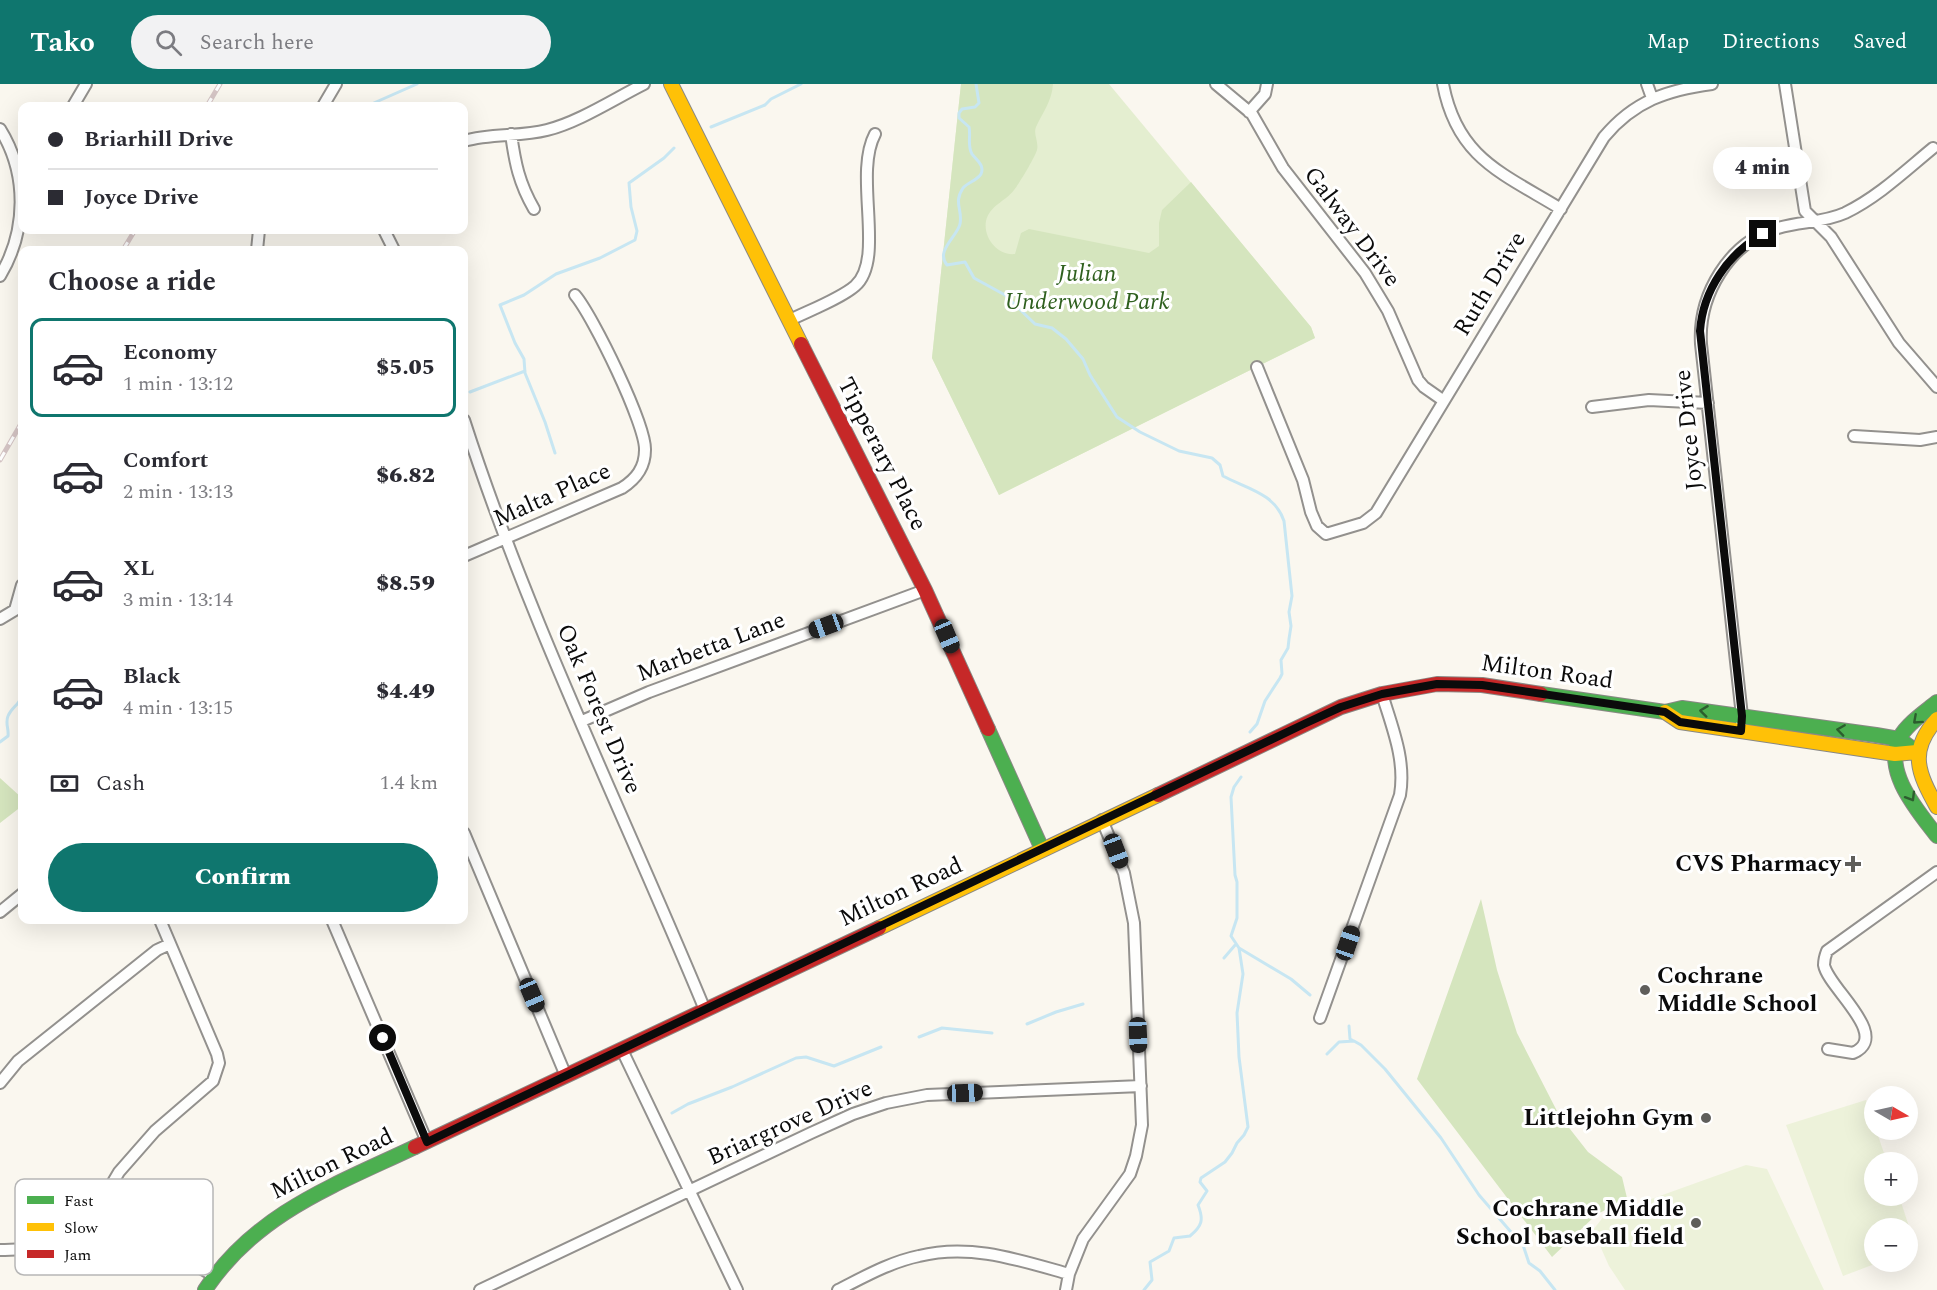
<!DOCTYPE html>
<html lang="en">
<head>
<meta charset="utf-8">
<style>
	:root { --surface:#fff; --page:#f2f2f3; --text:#2b2b33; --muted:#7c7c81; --line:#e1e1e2; --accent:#0f766e }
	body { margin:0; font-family:Spectral,serif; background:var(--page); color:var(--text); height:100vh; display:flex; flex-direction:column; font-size:22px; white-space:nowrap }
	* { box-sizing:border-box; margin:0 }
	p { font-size:20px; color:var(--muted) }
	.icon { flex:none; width:33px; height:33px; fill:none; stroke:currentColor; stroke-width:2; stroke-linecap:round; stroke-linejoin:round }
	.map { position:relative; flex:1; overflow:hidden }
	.details { position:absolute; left:18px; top:162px; width:450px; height:678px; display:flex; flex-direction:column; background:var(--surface); border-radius:12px; box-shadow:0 6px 24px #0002 }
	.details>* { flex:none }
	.guide { position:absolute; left:18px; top:18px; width:450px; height:132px; border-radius:12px; box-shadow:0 6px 24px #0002; display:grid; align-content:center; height:132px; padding:0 30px; background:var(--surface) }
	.needle { width:39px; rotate:99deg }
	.controls { position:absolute; left:1864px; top:1002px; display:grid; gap:12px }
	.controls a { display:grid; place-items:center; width:54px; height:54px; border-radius:50%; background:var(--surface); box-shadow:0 6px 24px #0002; font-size:30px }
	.end { position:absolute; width:27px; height:27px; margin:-14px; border:8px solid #0b0b0b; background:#fff; box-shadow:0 0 0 3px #fff }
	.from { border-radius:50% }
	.bubble { position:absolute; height:42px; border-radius:21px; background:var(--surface); box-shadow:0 6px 24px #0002; font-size:20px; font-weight:800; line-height:42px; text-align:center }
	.car { position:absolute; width:18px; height:36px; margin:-18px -9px; border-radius:8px; box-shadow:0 0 4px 2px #0007; background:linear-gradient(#222 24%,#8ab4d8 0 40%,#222 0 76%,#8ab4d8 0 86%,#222 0) }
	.guide b { display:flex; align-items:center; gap:21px; height:57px; font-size:22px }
	.guide b+b { border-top:2px solid var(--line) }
	.guide i { width:15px; height:15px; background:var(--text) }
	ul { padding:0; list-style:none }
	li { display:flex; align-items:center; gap:18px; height:99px; margin:0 12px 9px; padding:0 18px; border:3px solid transparent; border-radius:12px }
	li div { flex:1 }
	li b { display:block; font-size:22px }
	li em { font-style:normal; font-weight:800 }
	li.on { border-color:var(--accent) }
	li>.icon { width:54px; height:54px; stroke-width:1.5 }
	h2 { padding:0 30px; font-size:27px; line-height:72px }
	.pay { display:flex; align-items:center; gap:15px; height:66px; padding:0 30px; font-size:22px }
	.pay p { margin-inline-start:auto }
	.primary-button { display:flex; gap:12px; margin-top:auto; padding:12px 30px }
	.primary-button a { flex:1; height:69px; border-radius:36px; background:var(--accent); color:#fff; font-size:24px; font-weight:800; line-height:69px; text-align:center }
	header { display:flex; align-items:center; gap:36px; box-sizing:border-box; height:84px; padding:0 30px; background:var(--accent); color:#fff }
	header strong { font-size:28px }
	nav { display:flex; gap:33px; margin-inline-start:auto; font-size:21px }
	.search { width:420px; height:54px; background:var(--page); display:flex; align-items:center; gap:15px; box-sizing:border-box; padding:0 21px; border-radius:33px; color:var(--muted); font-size:22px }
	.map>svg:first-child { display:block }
	.green { fill:#e4eed0 }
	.forest { fill:#d5e5be }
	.pitch { fill:#edf2da }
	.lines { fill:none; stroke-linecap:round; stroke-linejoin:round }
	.stream { stroke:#c7e6f2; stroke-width:3 }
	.street-casing { stroke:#93918e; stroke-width:14 }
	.fast-casing { stroke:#898884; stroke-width:16 }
	.slow-casing { stroke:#898884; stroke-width:16 }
	.jam-casing { stroke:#898884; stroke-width:16 }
	.street { stroke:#fefefd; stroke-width:10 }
	.fast { stroke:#4caf50; stroke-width:14 }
	.slow { stroke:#ffc107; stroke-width:14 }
	.jam { stroke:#c62828; stroke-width:14 }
	.rail-casing { stroke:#d5c5c5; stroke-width:5 }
	.rail { stroke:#fff; stroke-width:3; stroke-dasharray:9; stroke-linecap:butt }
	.oneway { stroke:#2c5d2e }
	.route { stroke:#0b0b0b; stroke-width:8 }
	.poi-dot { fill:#5f5e5b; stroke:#fff; stroke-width:2 }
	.labels { text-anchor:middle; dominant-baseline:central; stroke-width:6; stroke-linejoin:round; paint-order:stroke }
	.street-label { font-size:24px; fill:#0b0b0b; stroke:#fff }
	.park-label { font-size:24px; font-style:italic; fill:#2f601f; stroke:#fff }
	.poi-label { font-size:24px; font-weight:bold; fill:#0b0b0b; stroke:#fff; text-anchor:end }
	.key { fill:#fff; stroke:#b6b6b6; stroke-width:1.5 }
	.key-label { font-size:16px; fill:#0b0b0b }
</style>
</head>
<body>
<header>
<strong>Tako</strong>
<div class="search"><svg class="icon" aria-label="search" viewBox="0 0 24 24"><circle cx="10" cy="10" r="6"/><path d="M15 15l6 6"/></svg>Search here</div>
<nav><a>Map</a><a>Directions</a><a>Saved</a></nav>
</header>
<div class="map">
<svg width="1937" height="1206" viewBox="0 0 1937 1206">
	<rect width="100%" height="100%" fill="#faf7ef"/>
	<path class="green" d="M961 0H1109L1311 243 1315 254 999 411 932 274Z"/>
	<path class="forest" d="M961 0H1053C1052 17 1043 28 1036 43 1033 50 1039 58 1037 66 1035 73 1019 100 1014 106 1005 118 990 121 986 137 983 154 998 172 1015 170L1021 149 1029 145 1149 169 1159 162V139L1162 126 1191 98 1311 243 1315 254 999 411 932 274Z
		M0 694 22 714V722L0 739Z
		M1481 815 1497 886 1517 949 1559 1031 1588 1068 1622 1093 1627 1114 1596 1131 1552 1173 1417 995Z"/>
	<path class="pitch" d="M1866 1016 1887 1078H1875V1112H1899L1916 1164 1908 1167V1144H1875V1178H1880L1843 1192 1786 1041Z
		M1746 1081 1767 1085 1824 1206H1625L1609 1182 1593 1146 1604 1132Z"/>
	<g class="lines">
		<path class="stream" d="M976 0 979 19 975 23 962 25 959 29V34L969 43C971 52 967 62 972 70 976 76 985 81 981 90 978 96 968 98 963 104 953 119 963 126 960 140 957 153 935 167 947 181L965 178 974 194 1005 211 1035 240 1052 244 1066 255 1083 275 1090 291 1117 333 1140 348 1179 367 1212 374 1220 381 1223 392C1245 404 1275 409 1284 437L1292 512 1289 528 1291 542 1289 555 1288 564 1281 576 1282 590 1280 594 1265 617 1257 640 1250 648
			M367 22 417 0
			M711 43 765 21 771 15 801 0
			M470 308 525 287
			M555 369 545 338 525 289 524 275 515 259 500 221 524 211 556 190 600 174 635 156 637 147 631 123 629 99 664 74 674 64
			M0 658 8 652C9 645 5 639 8 632 12 622 21 621 22 608
			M1241 693 1234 703 1231 713 1235 791 1237 798V834L1231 852 1239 864 1291 895 1310 911
			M1224 874 1236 860
			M1027 940 1056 928 1083 920
			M1349 942 1350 955 1352 956
			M919 953 942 944 992 949
			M1327 970 1339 958 1354 957 1361 961 1385 985 1441 1054 1479 1111 1511 1148 1522 1158 1529 1179 1540 1187 1555 1206
			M672 1029 688 1020 732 1003 796 974 806 973 834 982 881 963
			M1144 1206 1152 1196 1150 1178 1169 1167 1174 1154 1190 1152C1202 1142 1204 1136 1198 1121L1207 1107 1200 1098 1201 1094 1225 1078 1232 1069 1237 1059 1244 1051 1248 1043 1239 973 1237 929 1243 890 1239 864"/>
		<defs>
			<path id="street" d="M1216 0 1252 30 1283 84 1365 189 1388 227 1418 296 1424 303 1444 317
				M1443 0C1457 74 1502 89 1561 125
				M1647 0 1652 14
				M1785 0 1805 127 1831 153 1899 259 1937 303
				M73 22 86 0
				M323 22 336 0
				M1249 28 1265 10 1267 0
				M0 45C28 90 27 147 0 192
				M511 50C515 79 519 99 534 125
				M464 57C491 49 520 53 547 46 579 38 614 15 644 0
				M384 146 394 166
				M257 166 259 146
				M790 236C808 227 840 215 855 202 886 175 853 91 875 50
				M1257 283 1303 396 1311 428 1317 442 1326 450 1363 439 1376 429 1604 53C1634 17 1667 6 1712 0
				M1592 323 1649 316 1708 319
				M464 336C529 538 624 730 705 926
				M1854 352 1920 356 1937 353
				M464 472 622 404C636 395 645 384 645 366 646 341 593 232 575 211
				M0 535 15 526 22 501
				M582 637 649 608 925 506
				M1741 639 1742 632 1701 260C1698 211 1729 158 1778 144 1801 137 1823 139 1845 129 1878 113 1905 87 1933 64
				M464 749 566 992
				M0 828 22 810
				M332 836 427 1058
				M1320 934 1400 711C1406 676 1392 643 1382 610
				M1828 965 1853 969C1892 952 1828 904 1824 881 1824 876 1825 872 1827 867L1937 788
				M622 966 737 1206
				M0 999 18 977 157 866 170 860
				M88 1159 90 1137 119 1088 155 1047 213 997 219 979 217 970 160 836
				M0 1166C36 1166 72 1158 107 1158 145 1159 182 1172 214 1192
				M480 1206 811 1049 853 1030 886 1019 927 1011 1141 1002
				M838 1206C864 1193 890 1178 919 1172 970 1159 1019 1176 1069 1190
				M1066 1206 1069 1190 1083 1155 1130 1090 1136 1072 1142 1041 1134 839 1124 789 1102 736"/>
			<path id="fast" d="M1541 610 1665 628 1682 624 1876 651 1899 655 1917 668
				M1937 618C1925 628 1908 639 1900 653 1882 687 1918 727 1937 752
				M988 645 1042 765
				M205 1206C256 1129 335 1101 415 1063"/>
			<path id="slow" d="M671 0 801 260
				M1665 628 1680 638 1895 670 1917 668
				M1937 635C1908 667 1918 689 1937 723
				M879 844 1158 711"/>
			<path id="jam" d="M801 260 925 506 988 645
				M1158 711 1341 623 1382 610 1437 600 1482 601 1541 610
				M415 1063 879 844"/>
		</defs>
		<use href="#street" class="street-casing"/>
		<use href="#fast" class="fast-casing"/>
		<use href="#slow" class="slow-casing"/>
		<use href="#jam" class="jam-casing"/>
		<use href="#street" class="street"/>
		<use href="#fast" class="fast"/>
		<use href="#slow" class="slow"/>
		<use href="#jam" class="jam"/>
		<defs>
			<path id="rail" d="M207 22 220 0
				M123 166 135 146
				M0 376 22 338"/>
		</defs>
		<use href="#rail" class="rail-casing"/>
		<use href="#rail" class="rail"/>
	</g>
	<defs><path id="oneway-chevron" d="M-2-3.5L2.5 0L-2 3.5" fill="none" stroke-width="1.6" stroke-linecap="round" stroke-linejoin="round" transform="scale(1.5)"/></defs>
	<g class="oneway">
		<use href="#oneway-chevron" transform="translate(1704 627) rotate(-173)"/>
		<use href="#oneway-chevron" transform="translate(1917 636) rotate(138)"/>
		<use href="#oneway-chevron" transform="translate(1841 646) rotate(-172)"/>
		<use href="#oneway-chevron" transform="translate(1911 713) rotate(59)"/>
	</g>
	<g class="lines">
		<path class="route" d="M383 954 427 1058 1304 640 1341 623 1382 610 1437 600 1482 601 1665 628 1680 638 1741 647 1742 632 1700 247C1703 206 1728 170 1763 150"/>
	</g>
	<g class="poi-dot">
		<path d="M1850 771h6v6h6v6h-6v6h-6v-6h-6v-6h6z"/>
		<circle cx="1645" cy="906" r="6"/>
		<circle cx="1706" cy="1034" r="6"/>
		<circle cx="1696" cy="1139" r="6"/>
	</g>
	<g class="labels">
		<g class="street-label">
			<text transform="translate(1352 143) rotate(53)">Galway Drive</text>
			<text transform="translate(1490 200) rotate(-59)">Ruth Drive</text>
			<text transform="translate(1689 346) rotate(-96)">Joyce Drive</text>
			<text transform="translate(882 370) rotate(63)">Tipperary Place</text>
			<text transform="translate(552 411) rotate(-24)">Malta Place</text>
			<text transform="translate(711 563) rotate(-21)">Marbetta Lane</text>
			<text transform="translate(1547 588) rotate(8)">Milton Road</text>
			<text transform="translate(599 625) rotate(67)">Oak Forest Drive</text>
			<text transform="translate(901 808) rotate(-25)">Milton Road</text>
			<text transform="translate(790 1039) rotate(-24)">Briargrove Drive</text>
			<text transform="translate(332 1080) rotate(-26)">Milton Road</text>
		</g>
		<g class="park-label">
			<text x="1087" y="190">Julian<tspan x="1087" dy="28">Underwood Park</tspan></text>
		</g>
		<g class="poi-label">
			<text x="1841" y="780">CVS Pharmacy</text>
			<text x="1657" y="892" text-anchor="start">Cochrane<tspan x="1657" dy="28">Middle School</tspan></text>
			<text x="1694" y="1034">Littlejohn Gym</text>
			<text x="1684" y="1125">Cochrane Middle<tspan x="1684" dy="28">School baseball field</tspan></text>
		</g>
	</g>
	<rect x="15" y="1095" width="198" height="96" rx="9" class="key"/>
	<rect x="27" y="1112" width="27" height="8" fill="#4caf50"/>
	<rect x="27" y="1139" width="27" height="8" fill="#ffc107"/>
	<rect x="27" y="1166" width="27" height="8" fill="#c62828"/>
	<g class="key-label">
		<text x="64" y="1122">Fast</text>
		<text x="64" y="1149">Slow</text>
		<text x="64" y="1176">Jam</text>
	</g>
</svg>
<div class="controls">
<a><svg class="needle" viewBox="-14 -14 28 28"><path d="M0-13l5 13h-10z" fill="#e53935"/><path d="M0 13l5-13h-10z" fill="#7c7c81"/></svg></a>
<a>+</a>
<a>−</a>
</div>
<i class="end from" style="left:383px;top:954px"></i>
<i class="end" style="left:1763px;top:150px"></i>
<div class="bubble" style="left:1713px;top:63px;width:99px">4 min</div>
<i class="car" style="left:826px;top:542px;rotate:250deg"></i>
<i class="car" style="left:947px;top:552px;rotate:157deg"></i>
<i class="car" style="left:1116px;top:767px;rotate:159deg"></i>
<i class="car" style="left:1348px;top:859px;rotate:19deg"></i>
<i class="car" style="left:532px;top:911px;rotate:157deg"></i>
<i class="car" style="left:1138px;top:951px;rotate:178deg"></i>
<i class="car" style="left:965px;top:1009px;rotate:88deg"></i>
<div class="guide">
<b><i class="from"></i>Briarhill Drive</b>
<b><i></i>Joyce Drive</b>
</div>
<section class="details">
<h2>Choose a ride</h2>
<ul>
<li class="on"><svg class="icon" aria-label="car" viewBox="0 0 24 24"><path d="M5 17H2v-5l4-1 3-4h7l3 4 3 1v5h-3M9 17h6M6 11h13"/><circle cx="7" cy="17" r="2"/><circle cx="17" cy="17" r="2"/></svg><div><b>Economy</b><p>1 min · 13:12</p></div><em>$5.05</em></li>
<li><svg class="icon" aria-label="car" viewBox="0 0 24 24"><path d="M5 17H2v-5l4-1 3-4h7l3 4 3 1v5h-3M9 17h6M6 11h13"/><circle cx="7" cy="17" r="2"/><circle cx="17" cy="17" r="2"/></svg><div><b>Comfort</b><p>2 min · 13:13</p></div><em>$6.82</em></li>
<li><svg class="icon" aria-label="car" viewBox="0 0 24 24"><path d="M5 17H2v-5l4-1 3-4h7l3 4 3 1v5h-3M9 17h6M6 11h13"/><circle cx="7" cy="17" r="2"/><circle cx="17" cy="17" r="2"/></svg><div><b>XL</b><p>3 min · 13:14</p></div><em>$8.59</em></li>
<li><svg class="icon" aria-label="car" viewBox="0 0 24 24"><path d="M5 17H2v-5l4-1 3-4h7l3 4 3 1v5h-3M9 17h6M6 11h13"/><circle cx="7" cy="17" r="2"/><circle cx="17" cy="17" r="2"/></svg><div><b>Black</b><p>4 min · 13:15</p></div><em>$4.49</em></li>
</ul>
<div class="pay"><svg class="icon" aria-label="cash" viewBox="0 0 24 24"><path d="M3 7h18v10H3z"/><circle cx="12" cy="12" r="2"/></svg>Cash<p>1.4 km</p></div>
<div class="primary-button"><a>Confirm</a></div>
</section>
</div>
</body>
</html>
